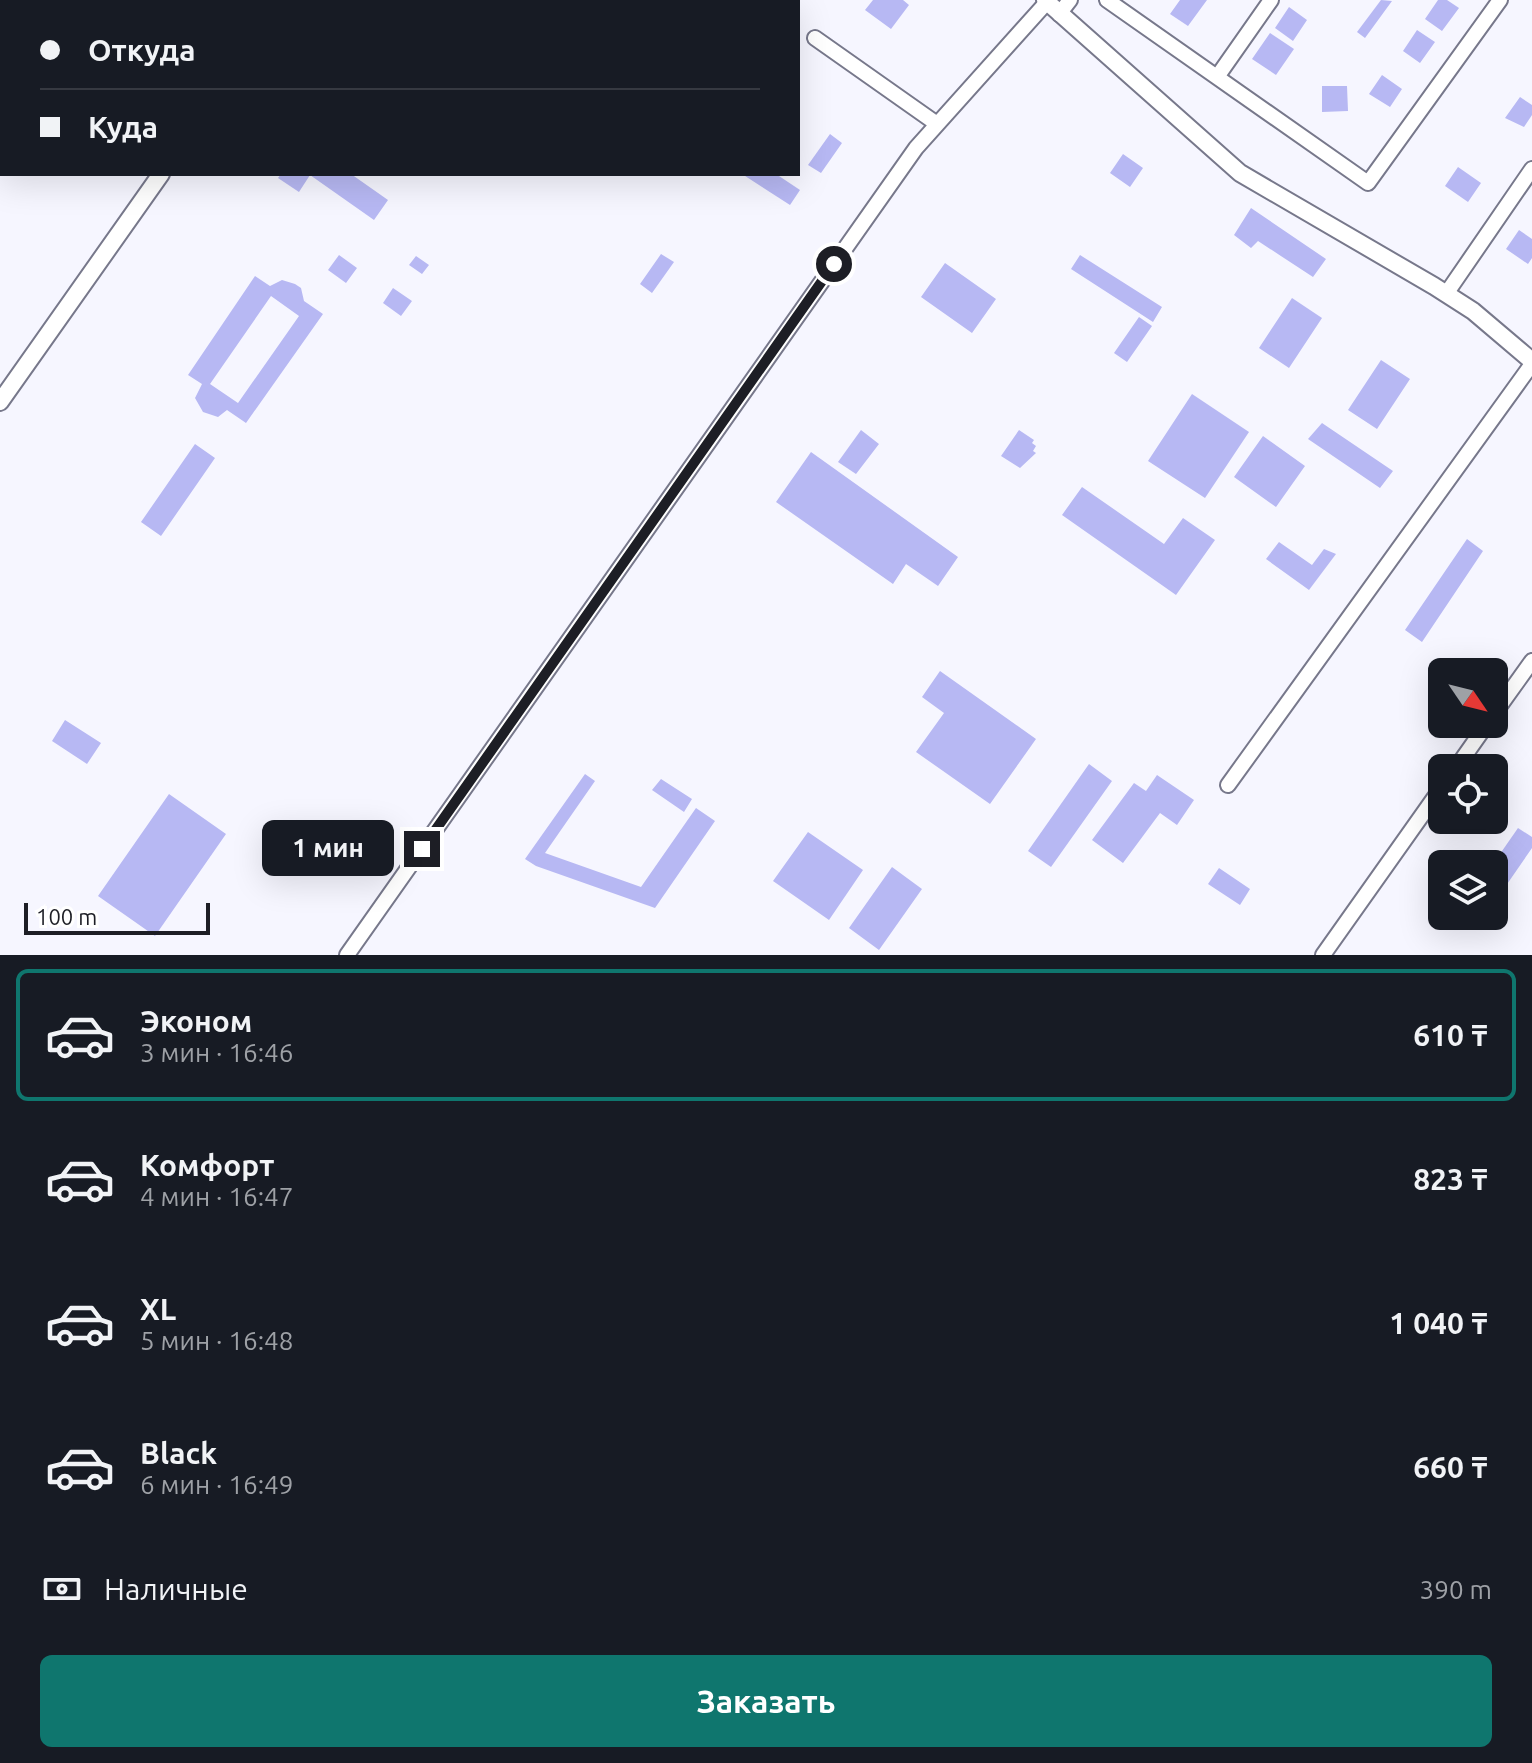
<!DOCTYPE html>
<html lang="ru">
<head>
<meta charset="utf-8">
<style>
	:root { --surface:#171b24; --page:#242831; --text:#f1f3f6; --muted:#9ea1a6; --line:#363941; --accent:#0f766e }
	body { margin:0; font-family:Ubuntu,sans-serif; background:var(--page); color:var(--text); height:100vh; display:flex; flex-direction:column; font-size:30px; white-space:nowrap }
	* { box-sizing:border-box; margin:0 }
	p { font-size:26px; color:var(--muted) }
	.icon { flex:none; width:44px; height:44px; fill:none; stroke:currentColor; stroke-width:2; stroke-linecap:round; stroke-linejoin:round }
	.map { position:relative; height:955px; overflow:hidden }
	.side { display:flex; flex-direction:column; background:var(--surface); flex:1 }
	.side>* { flex:none }
	.top-card { position:absolute; left:0px; top:0px; width:800px; height:176px; box-shadow:0 8px 32px #0002; display:grid; align-content:center; height:176px; padding:0 40px; background:var(--surface) }
	.needle { width:52px; rotate:125deg }
	.buttons { position:absolute; left:1428px; top:658px; display:grid; gap:16px }
	.buttons a { display:grid; place-items:center; width:80px; height:80px; border-radius:12px; background:var(--surface); box-shadow:0 8px 32px #0002; font-size:40px }
	.scale { position:absolute; left:24px; bottom:20px; width:186px; box-sizing:border-box; padding-left:8px; border:4px solid #1d1e25; border-top:0; font-size:22px; line-height:28px; white-space:nowrap; color:#1d1e25; -webkit-text-stroke:6px #fff; paint-order:stroke }
	.end { position:absolute; width:36px; height:36px; margin:-18px; border:10px solid #1d1e25; background:#fff; box-shadow:0 0 0 4px #fff }
	.from { border-radius:50% }
	.bubble { position:absolute; height:56px; border-radius:12px; background:var(--surface); box-shadow:0 8px 32px #0002; font-size:26px; font-weight:600; line-height:56px; text-align:center }
	.top-card b { display:flex; align-items:center; gap:28px; height:76px; font-size:30px }
	.top-card b+b { border-top:2px solid var(--line) }
	.top-card i { width:20px; height:20px; background:var(--text) }
	ul { padding:14px 0 0; list-style:none }
	li { display:flex; align-items:center; gap:24px; height:132px; margin:0 16px 12px; padding:0 24px; border:4px solid transparent; border-radius:12px }
	li div { flex:1 }
	li b { display:block; font-size:30px }
	li em { font-style:normal; font-weight:600 }
	li.on { border-color:var(--accent) }
	li>.icon { width:72px; height:72px; stroke-width:1.5 }
	.pay { display:flex; align-items:center; gap:20px; height:88px; padding:0 40px; font-size:30px }
	.pay p { margin-inline-start:auto }
	.cta { display:flex; gap:16px; margin-top:auto; padding:16px 40px }
	.cta a { flex:1; height:92px; border-radius:12px; background:var(--accent); color:#fff; font-size:32px; font-weight:600; line-height:92px; text-align:center }
	.map>svg:first-child { display:block }
	.building { fill:#b7b8f3; fill-rule:evenodd }
	.lines { fill:none; stroke-linecap:round; stroke-linejoin:round }
	.minor-casing { stroke:#77788b; stroke-width:18 }
	.tertiary-casing { stroke:#77788b; stroke-width:20 }
	.minor { stroke:#fff; stroke-width:14 }
	.tertiary { stroke:#fff; stroke-width:16 }
	.route { stroke:#1d1e25; stroke-width:10 }
</style>
</head>
<body>
<div class="map">
<svg width="1532" height="955" viewBox="0 0 1532 955">
	<rect width="100%" height="100%" fill="#f6f6ff"/>
	<path class="building" d="M873 0H903L909 5 891 29 865 10Z
		M1180 0H1207L1188 26 1170 14Z
		M1381 0 1392 1 1365 38 1357 32Z
		M1438 0H1447L1459 8 1442 31 1425 19Z
		M1289 7 1307 20 1293 41 1275 28Z
		M1417 30 1435 42 1420 63 1403 51Z
		M1270 33 1294 49 1276 75 1252 59Z
		M1382 75 1402 89 1390 107 1369 94Z
		M1322 86H1347L1348 111 1322 112Z
		M1520 97 1532 105V115L1524 127 1505 118Z
		M830 134 842 143 821 173 808 165Z
		M1123 154 1143 168 1130 187 1110 173Z
		M1458 167 1481 183 1468 202 1445 186Z
		M281 174H351L388 200 374 220 310 175 299 192 278 178Z
		M742 174H776L800 190 790 205Z
		M1251 208 1326 259 1313 277 1258 241 1251 248 1234 235Z
		M1519 230 1532 239V258L1528 264 1506 249Z
		M661 254 674 262 652 293 640 284Z
		M339 255 357 268 346 283 328 270Z
		M1080 255 1162 307 1153 322 1071 269Z
		M416 256 429 265 422 274 409 265Z
		M945 263 996 299 972 333 921 297Z
		M255 276 270 286 282 280 295 284 301 288 304 301 323 314 246 423 227 410 218 417 203 412 195 398 202 384 188 375ZM271 296 299 316 238 403 210 384Z
		M393 288 412 301 401 316 383 303Z
		M1292 298 1322 318 1289 368 1259 348Z
		M1139 317 1152 326 1127 362 1114 353Z
		M1381 360 1410 379 1377 429 1348 410Z
		M1192 394 1249 432 1205 498 1148 461Z
		M1322 423 1393 471 1380 488 1308 439Z
		M861 430 879 444 856 474 838 462Z
		M1019 430 1034 440 1032 443 1036 446 1033 451 1036 453 1020 468 1001 456Z
		M1263 436 1305 466 1276 507 1234 477Z
		M195 444 215 458 161 536 141 522Z
		M811 452 958 557 938 586 906 564 893 584 776 502Z
		M1082 487 1164 544 1183 518 1215 540 1176 595 1062 515Z
		M1467 539 1483 551 1422 642 1405 630Z
		M1279 542 1312 565 1324 549 1336 554 1309 590 1266 559Z
		M940 671 1036 739 990 804 916 752 944 713 922 697Z
		M65 720 101 743 87 764 52 741Z
		M1089 764 1112 781 1051 867 1028 851Z
		M585 774 595 781 545 853 641 887 696 808 715 821 655 908 536 866 525 859Z
		M1157 775 1194 800 1177 825 1160 813 1123 863 1092 840 1134 783 1146 791Z
		M661 779 692 799 684 812 652 790Z
		M169 794 226 834 155 936 98 896Z
		M1518 828 1532 837V848L1494 903 1493 864Z
		M808 832 863 870 829 920 773 881Z
		M892 867 922 889 879 950 849 928Z
		M1219 868 1250 889 1240 905 1208 884Z"/>
	<g class="lines">
		<defs>
			<path id="minor" d="M1107 0 1368 183 1500 0
				M1059 14 1070 0
				M815 38 937 124
				M1217 77 1271 0
				M1446 294 1532 169
				M1494 714 1532 661
				M1456 768 1487 724
				M1228 785 1532 364
				M347 955 916 148 1047 2
				M1323 955 1442 787"/>
			<path id="tertiary" d="M1045 0 1240 173 1434 286 1473 311 1532 361
				M282 2 283 0
				M0 402 161 174"/>
		</defs>
		<use href="#minor" class="minor-casing"/>
		<use href="#tertiary" class="tertiary-casing"/>
		<use href="#minor" class="minor"/>
		<use href="#tertiary" class="tertiary"/>
	</g>
	<g class="lines">
		<path class="route" d="M422 849 834 264"/>
	</g>
</svg>
<div class="buttons">
<a><svg class="needle" viewBox="-14 -14 28 28"><path d="M0-13l5 13h-10z" fill="#e53935"/><path d="M0 13l5-13h-10z" fill="#9ea1a6"/></svg></a>
<a><svg class="icon" aria-label="locate" viewBox="0 0 24 24"><circle cx="12" cy="12" r="6"/><path d="M12 2v4M12 18v4M2 12h4M18 12h4"/></svg></a>
<a><svg class="icon" aria-label="layers" viewBox="0 0 24 24"><path d="M12 4l9 5-9 5-9-5zM3 14l9 5 9-5"/></svg></a>
</div>
<div class="scale">100 m</div>
<i class="end from" style="left:834px;top:264px"></i>
<i class="end" style="left:422px;top:849px"></i>
<div class="bubble" style="left:262px;top:820px;width:132px">1 мин</div>
<div class="top-card">
<b><i class="from"></i>Откуда</b>
<b><i></i>Куда</b>
</div>
</div>
<section class="side">
<ul>
<li class="on"><svg class="icon" aria-label="car" viewBox="0 0 24 24"><path d="M5 17H2v-5l4-1 3-4h7l3 4 3 1v5h-3M9 17h6M6 11h13"/><circle cx="7" cy="17" r="2"/><circle cx="17" cy="17" r="2"/></svg><div><b>Эконом</b><p>3 мин · 16:46</p></div><em>610 ₸</em></li>
<li><svg class="icon" aria-label="car" viewBox="0 0 24 24"><path d="M5 17H2v-5l4-1 3-4h7l3 4 3 1v5h-3M9 17h6M6 11h13"/><circle cx="7" cy="17" r="2"/><circle cx="17" cy="17" r="2"/></svg><div><b>Комфорт</b><p>4 мин · 16:47</p></div><em>823 ₸</em></li>
<li><svg class="icon" aria-label="car" viewBox="0 0 24 24"><path d="M5 17H2v-5l4-1 3-4h7l3 4 3 1v5h-3M9 17h6M6 11h13"/><circle cx="7" cy="17" r="2"/><circle cx="17" cy="17" r="2"/></svg><div><b>XL</b><p>5 мин · 16:48</p></div><em>1 040 ₸</em></li>
<li><svg class="icon" aria-label="car" viewBox="0 0 24 24"><path d="M5 17H2v-5l4-1 3-4h7l3 4 3 1v5h-3M9 17h6M6 11h13"/><circle cx="7" cy="17" r="2"/><circle cx="17" cy="17" r="2"/></svg><div><b>Black</b><p>6 мин · 16:49</p></div><em>660 ₸</em></li>
</ul>
<div class="pay"><svg class="icon" aria-label="cash" viewBox="0 0 24 24"><path d="M3 7h18v10H3z"/><circle cx="12" cy="12" r="2"/></svg>Наличные<p>390 m</p></div>
<div class="cta"><a>Заказать</a></div>
</section>
</body>
</html>
